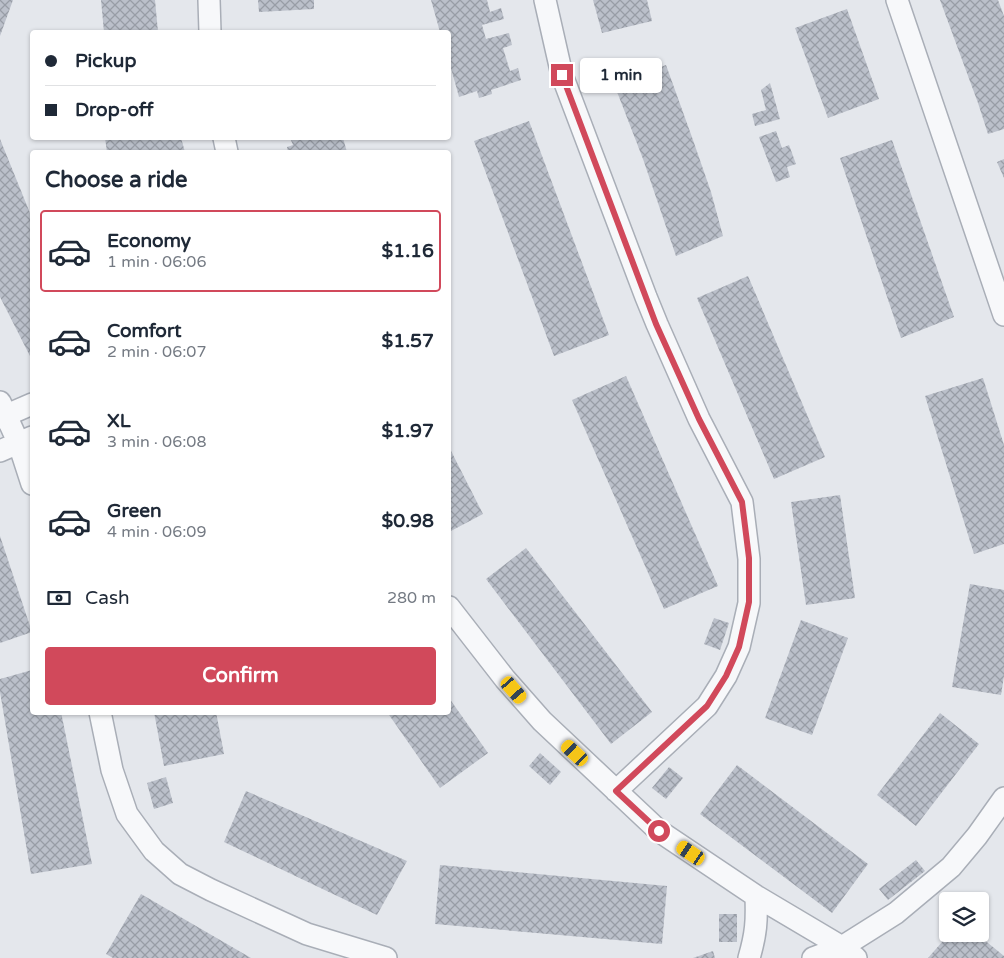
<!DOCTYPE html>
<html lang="en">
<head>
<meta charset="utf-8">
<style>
	:root { --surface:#fff; --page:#f6f6f7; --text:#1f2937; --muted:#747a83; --line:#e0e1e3; --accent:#d1495b }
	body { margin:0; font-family:"Varela Round",sans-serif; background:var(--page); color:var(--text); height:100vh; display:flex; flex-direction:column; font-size:19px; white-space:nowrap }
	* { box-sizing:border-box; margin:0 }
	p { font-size:16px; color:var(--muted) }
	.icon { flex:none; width:28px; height:28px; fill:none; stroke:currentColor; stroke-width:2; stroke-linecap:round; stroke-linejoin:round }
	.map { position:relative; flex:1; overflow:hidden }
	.sheet { position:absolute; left:30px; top:150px; width:421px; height:565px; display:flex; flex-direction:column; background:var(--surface); border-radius:5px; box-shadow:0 1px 4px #0004 }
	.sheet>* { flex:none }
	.banner { position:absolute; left:30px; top:30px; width:421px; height:110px; border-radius:5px; box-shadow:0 1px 4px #0004; display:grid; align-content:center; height:110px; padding:0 15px; background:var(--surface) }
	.controls { position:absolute; left:939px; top:892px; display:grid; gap:10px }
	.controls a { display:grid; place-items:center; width:50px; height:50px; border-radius:5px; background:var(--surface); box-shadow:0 1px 4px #0004; font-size:25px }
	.end { position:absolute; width:22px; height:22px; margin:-11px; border:6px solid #d1495b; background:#fff; box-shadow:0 0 0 2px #fff }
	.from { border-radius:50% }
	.bubble { position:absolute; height:35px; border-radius:5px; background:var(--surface); box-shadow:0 1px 4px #0004; font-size:16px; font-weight:800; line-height:35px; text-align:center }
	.car { position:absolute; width:15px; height:30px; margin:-15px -8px; border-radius:6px; box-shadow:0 0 4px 1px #0007; background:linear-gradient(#f5c518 24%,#345 0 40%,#f5c518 0 76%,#345 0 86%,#f5c518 0) }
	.banner b { display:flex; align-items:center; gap:18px; height:48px; font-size:19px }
	.banner b+b { border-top:1px solid var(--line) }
	.banner i { width:12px; height:12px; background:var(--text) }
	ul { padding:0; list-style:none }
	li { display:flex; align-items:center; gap:15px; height:82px; margin:0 10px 8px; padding:0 5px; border:2px solid transparent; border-radius:5px }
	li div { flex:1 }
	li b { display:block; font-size:19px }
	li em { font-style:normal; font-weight:800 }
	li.selected { border-color:var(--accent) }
	li>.icon { width:45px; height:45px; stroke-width:1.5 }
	h2 { padding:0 15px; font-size:22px; line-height:60px }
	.pay { display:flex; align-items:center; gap:12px; height:55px; padding:0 15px; font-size:19px }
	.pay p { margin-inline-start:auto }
	.button { display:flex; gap:10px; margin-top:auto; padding:10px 15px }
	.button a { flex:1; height:58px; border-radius:5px; background:var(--accent); color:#fff; font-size:20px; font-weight:800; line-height:58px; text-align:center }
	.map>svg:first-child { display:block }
	.building { fill:url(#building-cross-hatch) }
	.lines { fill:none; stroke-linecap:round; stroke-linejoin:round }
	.street-casing { stroke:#a9aeb7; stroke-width:24 }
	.street { stroke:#f7f8fa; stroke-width:21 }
	.route { stroke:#d1495b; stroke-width:6 }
</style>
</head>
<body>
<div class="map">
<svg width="1004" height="958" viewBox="0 0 1004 958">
	<defs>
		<pattern id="building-cross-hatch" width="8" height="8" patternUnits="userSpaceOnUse" patternTransform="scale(1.25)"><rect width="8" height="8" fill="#bbc0ca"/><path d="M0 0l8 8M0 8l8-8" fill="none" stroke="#989da6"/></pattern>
	</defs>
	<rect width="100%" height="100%" fill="#e4e7ec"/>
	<path class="building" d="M0 0H13L0 36Z
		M101 0H155L158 32H104Z
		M258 0H314V9L259 12Z
		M431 0H487L490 12 501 8 504 19 482 25 486 39 509 33 512 45 503 48 510 71 518 68 521 80 491 90 492 94 479 98 477 91 459 97 449 61V32H440Z
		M593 0H647L652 21 602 33Z
		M940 0H998L1004 16V129L988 134 978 103Z
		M847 9 879 99 828 118 795 28Z
		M666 65 693 140 711 192 723 236 676 256 643 159 614 84Z
		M770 83 780 119 755 126 752 114 766 110 761 90Z
		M529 121 609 335 554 356 474 141Z
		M776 131 782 148 789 145 796 164 787 167 790 177 776 182 759 137Z
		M105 138H181L185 152H107Z
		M290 138H336V140L343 138 347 152H288L287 147 293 145Z
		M0 139 32 218V360L0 297Z
		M892 140 954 317 901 338 840 158Z
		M1004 159V178L997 162Z
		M748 276 825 457 774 479 697 298Z
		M626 376 718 586 664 609 572 400Z
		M983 378 1004 445V544L974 554 925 396Z
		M449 447 483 514 449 532Z
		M840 495 855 598 806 605 791 502Z
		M0 536 32 632 0 643Z
		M526 548 652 712 611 744 486 579Z
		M970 584 1004 590V676L1001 695 952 687Z
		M714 618 729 623 720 650 704 644Z
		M801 620 848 638 812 735 765 718Z
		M32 670V712H61L92 864 31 874 0 692V679Z
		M449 698 488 753 440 788 387 712H449Z
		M154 712H216L224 754 164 766Z
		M940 713 979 744 916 826 877 795Z
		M540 753 561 772 550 785 529 766Z
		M737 765 868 864 832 913 700 814Z
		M669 767 683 778 666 799 652 788Z
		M166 777 173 803 154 809 147 783Z
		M246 791 407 861 377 915 224 842Z
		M916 860 925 871 888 900 879 889Z
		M440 865 667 886 662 944 435 924Z
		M141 894 251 958H113L106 954Z
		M719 914H737V942H719Z
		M949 934H977L1004 956V958H928Z
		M713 951 715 958H693Z"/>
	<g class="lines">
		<defs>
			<path id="street" d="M209 0 210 32
				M545 0 562 75 646 297 657 324 699 419 742 502 749 559V603L739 647 726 676 707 706 616 791
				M897 0 1004 315
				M224 138 227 152
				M0 402 19 444 32 484
				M0 418 32 404
				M0 451 32 437
				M449 607 505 679 542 721 659 831 756 896 842 947 856 958
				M100 712 112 770 127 814 154 851 180 874 211 890 307 934 386 958
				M749 958C756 934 757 921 756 896
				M813 958 842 947 896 913 951 867 977 836 1004 798"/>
		</defs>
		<use href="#street" class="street-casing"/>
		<use href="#street" class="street"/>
	</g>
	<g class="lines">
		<path class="route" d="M562 75 656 324 699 419 742 502 749 558V602L739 647 726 676 707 706 616 791 659 831"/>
	</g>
</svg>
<div class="controls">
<a><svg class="icon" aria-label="layers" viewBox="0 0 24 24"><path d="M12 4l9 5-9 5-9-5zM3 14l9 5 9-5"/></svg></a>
</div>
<i class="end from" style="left:659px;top:831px"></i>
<i class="end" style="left:562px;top:75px"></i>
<div class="bubble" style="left:580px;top:58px;width:82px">1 min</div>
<i class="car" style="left:514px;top:690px;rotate:139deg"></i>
<i class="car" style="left:575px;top:753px;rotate:313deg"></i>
<i class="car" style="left:691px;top:853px;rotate:304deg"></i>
<div class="banner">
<b><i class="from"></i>Pickup</b>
<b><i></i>Drop-off</b>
</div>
<section class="sheet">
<h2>Choose a ride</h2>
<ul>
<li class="selected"><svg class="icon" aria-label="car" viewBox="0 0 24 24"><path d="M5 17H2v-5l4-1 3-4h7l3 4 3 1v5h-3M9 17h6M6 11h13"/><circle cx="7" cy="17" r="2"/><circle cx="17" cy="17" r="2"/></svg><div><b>Economy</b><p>1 min · 06:06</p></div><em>$1.16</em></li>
<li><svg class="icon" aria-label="car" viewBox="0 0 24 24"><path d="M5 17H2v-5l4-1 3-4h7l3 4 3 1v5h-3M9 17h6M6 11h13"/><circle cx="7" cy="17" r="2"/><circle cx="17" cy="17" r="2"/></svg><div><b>Comfort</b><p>2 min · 06:07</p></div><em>$1.57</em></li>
<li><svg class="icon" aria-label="car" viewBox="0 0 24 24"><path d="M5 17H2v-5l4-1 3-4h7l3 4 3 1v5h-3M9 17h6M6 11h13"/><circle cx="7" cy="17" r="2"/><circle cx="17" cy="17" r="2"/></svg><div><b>XL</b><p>3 min · 06:08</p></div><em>$1.97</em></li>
<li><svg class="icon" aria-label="car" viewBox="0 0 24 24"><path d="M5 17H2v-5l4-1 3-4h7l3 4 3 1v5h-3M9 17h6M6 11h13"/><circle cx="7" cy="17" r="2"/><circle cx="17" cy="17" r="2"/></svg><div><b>Green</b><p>4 min · 06:09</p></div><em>$0.98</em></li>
</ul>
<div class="pay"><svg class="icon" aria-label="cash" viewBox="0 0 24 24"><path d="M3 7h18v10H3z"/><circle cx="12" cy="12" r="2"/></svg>Cash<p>280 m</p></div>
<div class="button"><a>Confirm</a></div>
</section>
</div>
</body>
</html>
